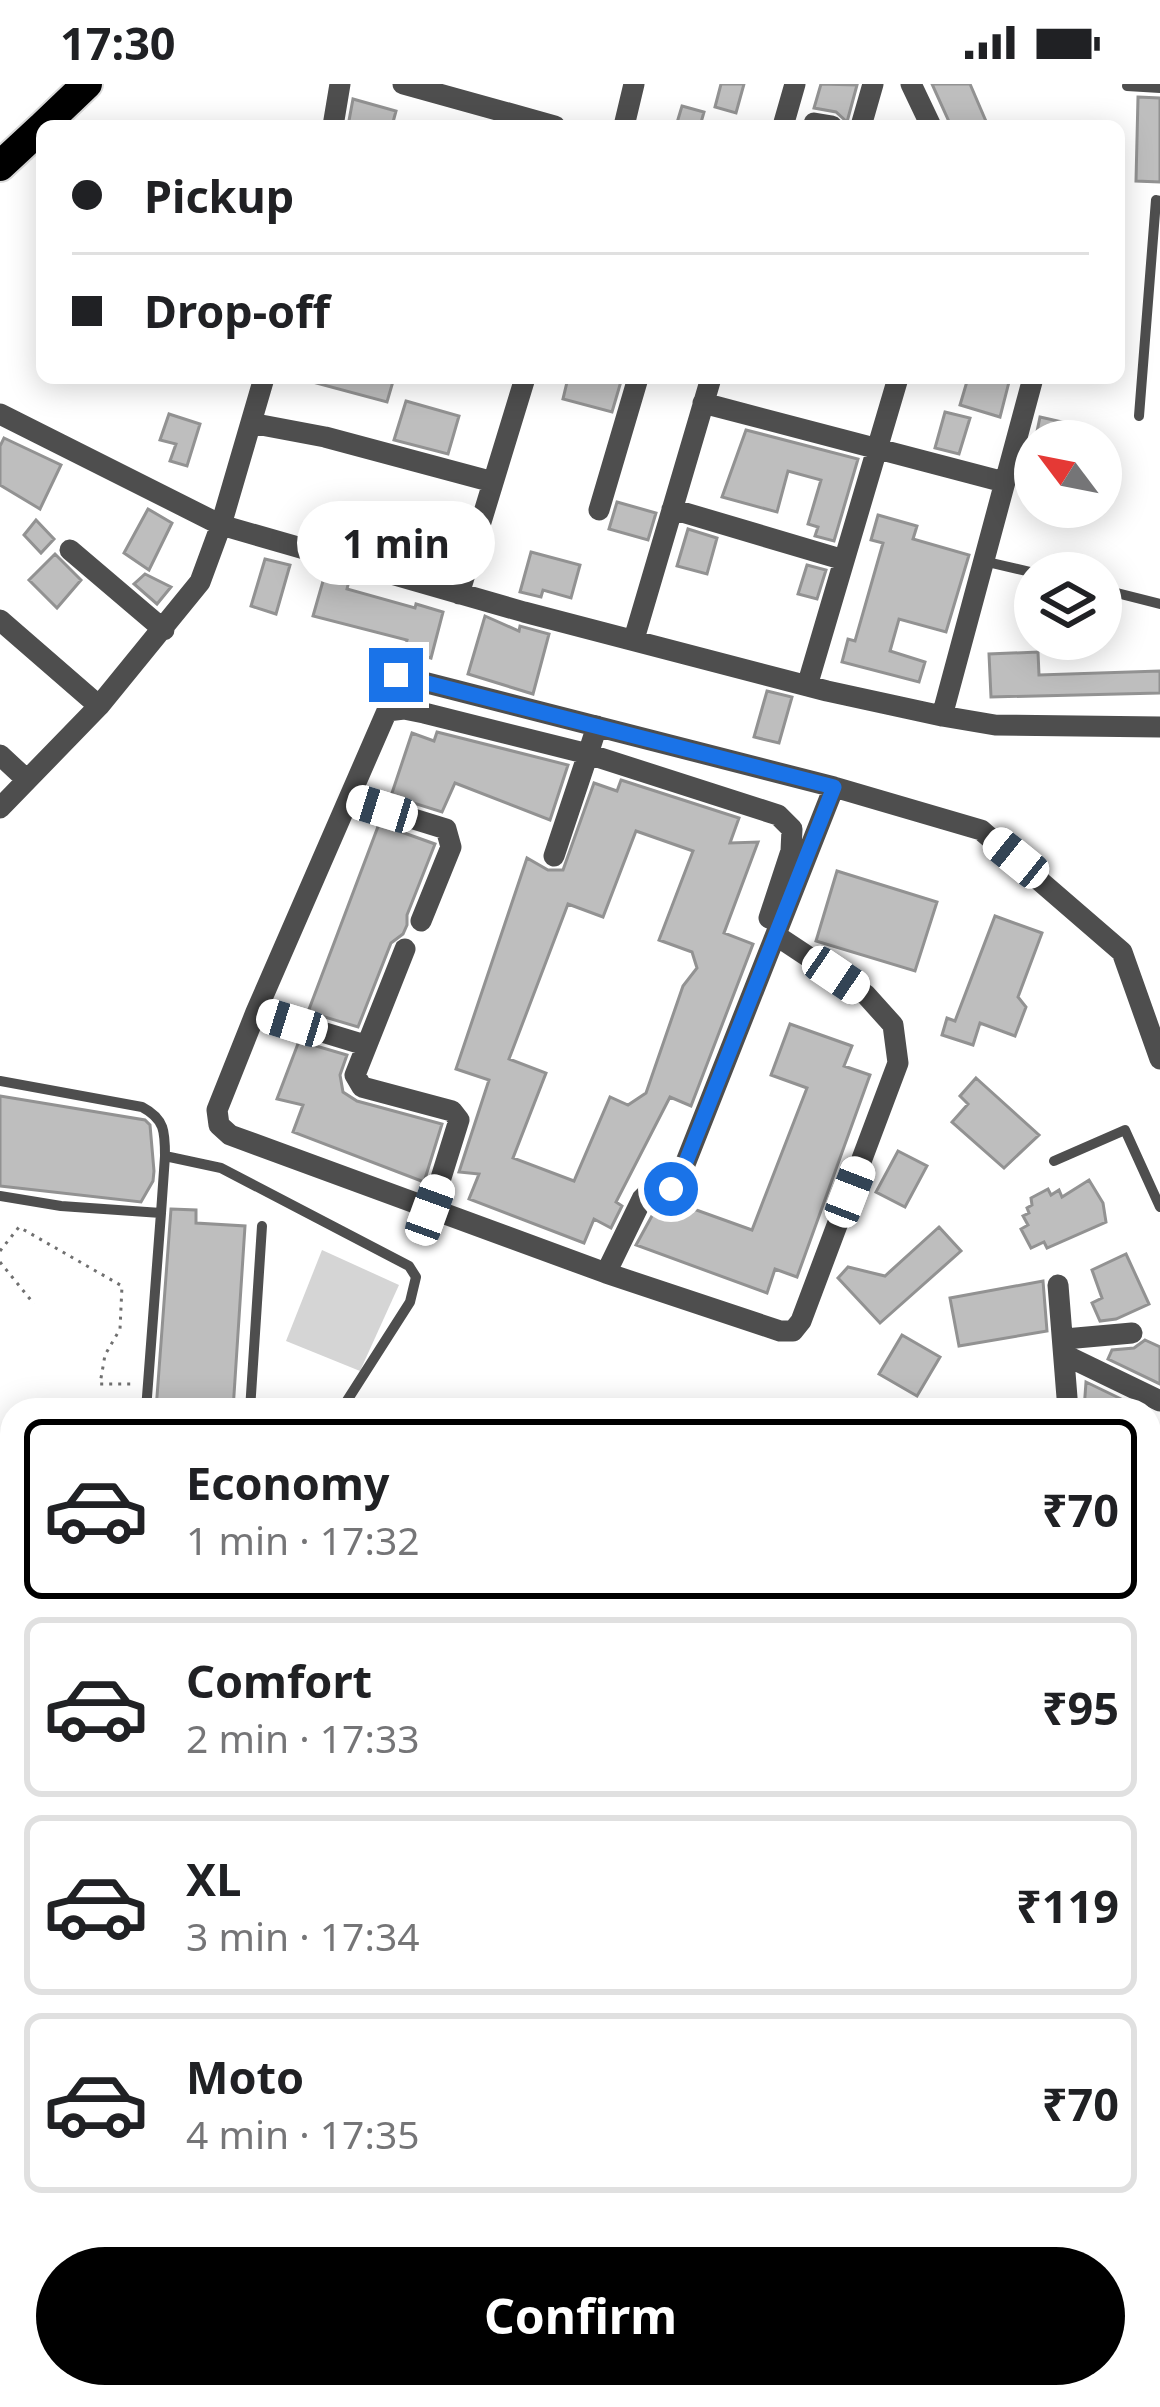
<!DOCTYPE html>
<html lang="en">
<head>
<meta charset="utf-8">
<style>
	:root { --surface:#fff; --page:#f2f2f2; --text:#202124; --muted:#757577; --line:#e0e0e0; --accent:#000 }
	body { margin:0; font-family:"Noto Sans",sans-serif; background:var(--page); color:var(--text); height:100vh; display:flex; flex-direction:column; font-size:45px; white-space:nowrap }
	* { box-sizing:border-box; margin:0 }
	p { font-size:39px; color:var(--muted) }
	.icon { flex:none; width:66px; height:66px; fill:none; stroke:currentColor; stroke-width:2; stroke-linecap:round; stroke-linejoin:round }
	.map { position:relative; flex:1; overflow:hidden }
	.panel { position:absolute; left:0px; top:1314px; width:1161px; height:1011px; display:flex; flex-direction:column; background:var(--surface); border-radius:36px 36px 0 0; box-shadow:0 6px 30px #0003 }
	.panel>* { flex:none }
	.hud { position:absolute; left:36px; top:36px; width:1089px; height:264px; border-radius:18px; box-shadow:0 6px 30px #0003; display:grid; align-content:center; height:264px; padding:0 36px; background:var(--surface) }
	.needle { width:78px; rotate:302deg }
	.buttons { position:absolute; left:1014px; top:336px; display:grid; gap:24px }
	.buttons a { display:grid; place-items:center; width:108px; height:108px; border-radius:50%; background:var(--surface); box-shadow:0 6px 30px #0003; font-size:60px }
	.end { position:absolute; width:54px; height:54px; margin:-27px; border:15px solid #1a73e8; background:#fff; box-shadow:0 0 0 6px #fff }
	.from { border-radius:50% }
	.bubble { position:absolute; height:84px; border-radius:42px; background:var(--surface); box-shadow:0 6px 30px #0003; font-size:39px; font-weight:700; line-height:84px; text-align:center }
	.car { position:absolute; width:36px; height:72px; margin:-36px -18px; border-radius:15px; box-shadow:0 0 9px 3px #0007; background:linear-gradient(#fff 24%,#345 0 40%,#fff 0 76%,#345 0 86%,#fff 0) }
	.hud b { display:flex; align-items:center; gap:42px; height:114px; font-size:45px }
	.hud b+b { border-top:3px solid var(--line) }
	.hud i { width:30px; height:30px; background:var(--text) }
	ul { padding:21px 0 0; list-style:none }
	li { display:flex; align-items:center; gap:36px; height:180px; margin:0 24px 18px; padding:0 12px; border:6px solid var(--line); border-radius:18px }
	li div { flex:1 }
	li b { display:block; font-size:45px }
	li em { font-style:normal; font-weight:700 }
	li.active { border-color:var(--accent) }
	li>.icon { width:108px; height:108px; stroke-width:1.5 }
	.primary-button { display:flex; gap:24px; margin-top:auto; padding:24px 36px }
	.primary-button a { flex:1; height:138px; border-radius:72px; background:var(--accent); color:#fff; font-size:48px; font-weight:700; line-height:138px; text-align:center }
	.status { display:flex; justify-content:space-between; align-items:center; height:84px; padding:0 60px; background:var(--surface); direction:ltr }
	.status svg { height:33px; fill:currentColor }
	.map>svg:first-child { display:block }
	.green { fill:#d5d5d5 }
	.building { fill:#bebebe; stroke:#929292; stroke-width:3; fill-rule:evenodd }
	.lines { fill:none; stroke-linecap:round; stroke-linejoin:round }
	.primary-casing { stroke:#dbdbdb; stroke-width:34 }
	.path { stroke:#707070; stroke-width:3; stroke-dasharray:3 6; stroke-linecap:butt }
	.lane { stroke:#4e4e4e; stroke-width:10 }
	.street { stroke:#4e4e4e; stroke-width:21 }
	.primary { stroke:#000; stroke-width:30 }
	.route { stroke:#1a73e8; stroke-width:15 }
</style>
</head>
<body>
<div class="status"><b>17:30</b><svg viewBox="0 0 49 12"><path d="M0 12V9h3v3zM5 12V6h3v6zM10 12V3h3v9zM15 12V0h3v12zM26 1h20v11H26zM47 4h2v5h-2z"/></svg></div>
<div class="map">
<svg width="1160" height="2323" viewBox="0 0 1160 2323">
	<rect width="100%" height="100%" fill="#fff"/>
	<path class="green" d="M322 1166 399 1201 360 1287 286 1257Z"/>
	<path class="building" d="M721 0H744L736 29 715 23Z
		M821 0 857 1 847 38 836 28 814 24Z
		M932 0H970L988 42H951Z
		M1138 13 1160 14V98L1136 97Z
		M353 15 396 27 392 42H348Z
		M682 22 704 28 700 42H676Z
		M317 294H394L387 318 316 299Z
		M568 294H622L612 328 563 315Z
		M968 294H1010L1000 333 960 321Z
		M406 317 459 332 448 370 394 356Z
		M945 328 970 334 959 370 935 364Z
		M169 330 200 340 187 382 170 377 176 360 160 356Z
		M1040 333 1067 339 1062 357H1035Z
		M746 346 858 375 834 457 815 452 818 443 808 440 821 396 788 387 777 428 722 413Z
		M4 354 61 381 40 425 0 401V362Z
		M617 418 656 429 648 456 609 445Z
		M385 423 463 447 453 479 376 456Z
		M148 425 172 439 149 486 124 469Z
		M878 431 917 442 913 455 969 471 946 548 899 535 890 567 925 578 919 598 842 578 848 555 855 557 883 459 871 456Z
		M36 436 54 455 41 469 24 451Z
		M688 445 717 454 707 490 677 482Z
		M531 468 580 481 571 514 543 506 541 513 520 508Z
		M55 470 81 496 57 524 29 496Z
		M265 475 290 481 276 530 251 522Z
		M807 481 826 486 817 515 798 510Z
		M145 490 171 503 157 520 134 500Z
		M325 490 349 497 347 505 415 524 416 520 443 528 431 574 404 566 407 556 313 532Z
		M485 532 519 547 520 542 549 550 533 610 468 590Z
		M1038 568 1039 591 1160 587V609L991 613 989 570Z
		M767 607 792 613 779 659 754 653Z
		M437 648 568 681 550 736 455 699 442 728 391 712 412 649 434 657Z
		M621 696 739 734 730 759 758 758 724 849 753 860 691 1022 670 1013 616 1118 622 1122 611 1144 594 1135 584 1159 469 1115 479 1090 459 1088 489 996 456 985 527 774 548 786H563L594 699 617 707ZM636 747 693 767 659 856 692 868 697 884 683 902 646 1009 628 1021 610 1013 574 1097 513 1074 546 989 509 975 568 820 603 833Z
		M379 740 435 760 407 831V841L403 850 391 859 358 943 308 928Z
		M837 787 937 818 915 887 816 857Z
		M995 832 1042 849 1018 913 1026 923 1015 952 980 939 973 961 942 951 947 934 955 937Z
		M790 940 852 962 844 982 870 991 797 1193 775 1185 767 1209 636 1161 659 1119H677L752 1146 807 1004 771 991Z
		M299 957 347 971 340 991 343 1008 357 1017 442 1040 424 1098 293 1048 303 1021 277 1015Z
		M976 994 1039 1051 1004 1084 952 1038 968 1020 960 1012Z
		M0 1012 145 1036 150 1041 154 1087 153 1097 141 1118 0 1102Z
		M898 1067 927 1082 905 1123 876 1108Z
		M1089 1096 1103 1119 1106 1138 1047 1164 1044 1158 1031 1164 1021 1145 1028 1141 1023 1132 1029 1129 1027 1124 1032 1121 1031 1114 1048 1105 1051 1111 1059 1106 1062 1113Z
		M171 1125 196 1126V1139L245 1142 233 1326H156Z
		M939 1143 961 1167 880 1239 838 1194 848 1183 885 1192Z
		M1126 1170 1149 1220 1116 1235 1100 1237 1092 1219 1102 1214 1092 1186Z
		M1043 1197 1047 1247 959 1262 950 1214Z
		M902 1251 940 1273 917 1312 879 1290Z
		M1145 1256 1160 1263V1300L1108 1275 1112 1266 1134 1264Z
		M1086 1298 1144 1326H1084Z"/>
	<g class="lines">
		<defs>
			<path id="primary" d="M43 42 87 0
				M0 82 42 43"/>
		</defs>
		<use href="#primary" class="primary-casing"/>
		<path class="path" d="M0 1167 19 1143 122 1202 120 1245 105 1271 100 1300H133
			M0 1178 34 1220
			M0 1457 12 1453"/>
		<path class="lane" d="M1127 2 1160 4
			M1139 332 1156 116 1160 117
			M983 477 1035 489
			M1101 505 1160 520
			M0 997 142 1023C165 1035 165 1048 165 1072L221 1084 409 1182 416 1193 410 1218 341 1326
			M1054 1077 1125 1046 1160 1123
			M0 1112 61 1122 161 1129 165 1072
			M146 1326 161 1129
			M250 1326 262 1142
			M0 1483 12 1490
			M12 1608 0 1627 12 1635
			M1149 1648 1160 1650
			M1149 1725 1160 1728
			M1149 2167 1160 2170"/>
		<path class="street" d="M403 0 555 42
			M911 0 931 42
			M814 39 832 42
			M333 42 340 0
			M624 42 634 0
			M783 42 795 0
			M861 42 873 0
			M703 319 1004 398
			M0 330 221 441 524 528 827 607 942 632 995 641 1160 643
			M251 339 325 353 493 398
			M672 425 844 476
			M599 426 638 294
			M70 466 164 546
			M459 510 525 294
			M0 536 99 622
			M634 555 711 294
			M396 591 834 703 981 746 1122 868 1160 975
			M807 602 898 294
			M942 632 1033 294
			M0 671 27 696
			M349 715 446 745 451 763 421 837
			M0 724 99 622 200 498 221 441 264 294
			M554 772 588 670 778 731 792 745 791 767 769 834
			M405 865 355 991 362 1003 452 1027 459 1036 431 1126
			M256 928 387 627 404 625 424 629 588 670 597 642
			M365 961 256 928 217 1026 219 1041 230 1051 606 1189 780 1247H793L801 1237 898 979 893 941 866 911 777 852
			M606 1189 642 1115 653 1104 671 1105 678 1098 834 703
			M1058 1201 1068 1326
			M1065 1255 1132 1249
			M1067 1272 1160 1317
			M1149 1567 1160 1571
			M0 2158 12 2164
			M326 2313 348 2323
			M11 2323 19 2313
			M91 2323 99 2313"/>
		<use href="#primary" class="primary"/>
	</g>
	<g class="lines">
		<path class="route" d="M396 591 834 703 678 1098 671 1105"/>
	</g>
</svg>
<div class="buttons">
<a><svg class="needle" viewBox="-14 -14 28 28"><path d="M0-13l5 13h-10z" fill="#e53935"/><path d="M0 13l5-13h-10z" fill="#757577"/></svg></a>
<a><svg class="icon" aria-label="layers" viewBox="0 0 24 24"><path d="M12 4l9 5-9 5-9-5zM3 14l9 5 9-5"/></svg></a>
</div>
<i class="end from" style="left:671px;top:1105px"></i>
<i class="end" style="left:396px;top:591px"></i>
<div class="bubble" style="left:297px;top:417px;width:198px">1 min</div>
<i class="car" style="left:382px;top:725px;rotate:287deg"></i>
<i class="car" style="left:1016px;top:774px;rotate:309deg"></i>
<i class="car" style="left:836px;top:891px;rotate:124deg"></i>
<i class="car" style="left:292px;top:939px;rotate:287deg"></i>
<i class="car" style="left:850px;top:1108px;rotate:21deg"></i>
<i class="car" style="left:430px;top:1126px;rotate:20deg"></i>
<div class="hud">
<b><i class="from"></i>Pickup</b>
<b><i></i>Drop-off</b>
</div>
<section class="panel">
<ul>
<li class="active"><svg class="icon" aria-label="car" viewBox="0 0 24 24"><path d="M5 17H2v-5l4-1 3-4h7l3 4 3 1v5h-3M9 17h6M6 11h13"/><circle cx="7" cy="17" r="2"/><circle cx="17" cy="17" r="2"/></svg><div><b>Economy</b><p>1 min · 17:32</p></div><em>₹70</em></li>
<li><svg class="icon" aria-label="car" viewBox="0 0 24 24"><path d="M5 17H2v-5l4-1 3-4h7l3 4 3 1v5h-3M9 17h6M6 11h13"/><circle cx="7" cy="17" r="2"/><circle cx="17" cy="17" r="2"/></svg><div><b>Comfort</b><p>2 min · 17:33</p></div><em>₹95</em></li>
<li><svg class="icon" aria-label="car" viewBox="0 0 24 24"><path d="M5 17H2v-5l4-1 3-4h7l3 4 3 1v5h-3M9 17h6M6 11h13"/><circle cx="7" cy="17" r="2"/><circle cx="17" cy="17" r="2"/></svg><div><b>XL</b><p>3 min · 17:34</p></div><em>₹119</em></li>
<li><svg class="icon" aria-label="car" viewBox="0 0 24 24"><path d="M5 17H2v-5l4-1 3-4h7l3 4 3 1v5h-3M9 17h6M6 11h13"/><circle cx="7" cy="17" r="2"/><circle cx="17" cy="17" r="2"/></svg><div><b>Moto</b><p>4 min · 17:35</p></div><em>₹70</em></li>
</ul>
<div class="primary-button"><a>Confirm</a></div>
</section>
</div>
</body>
</html>
